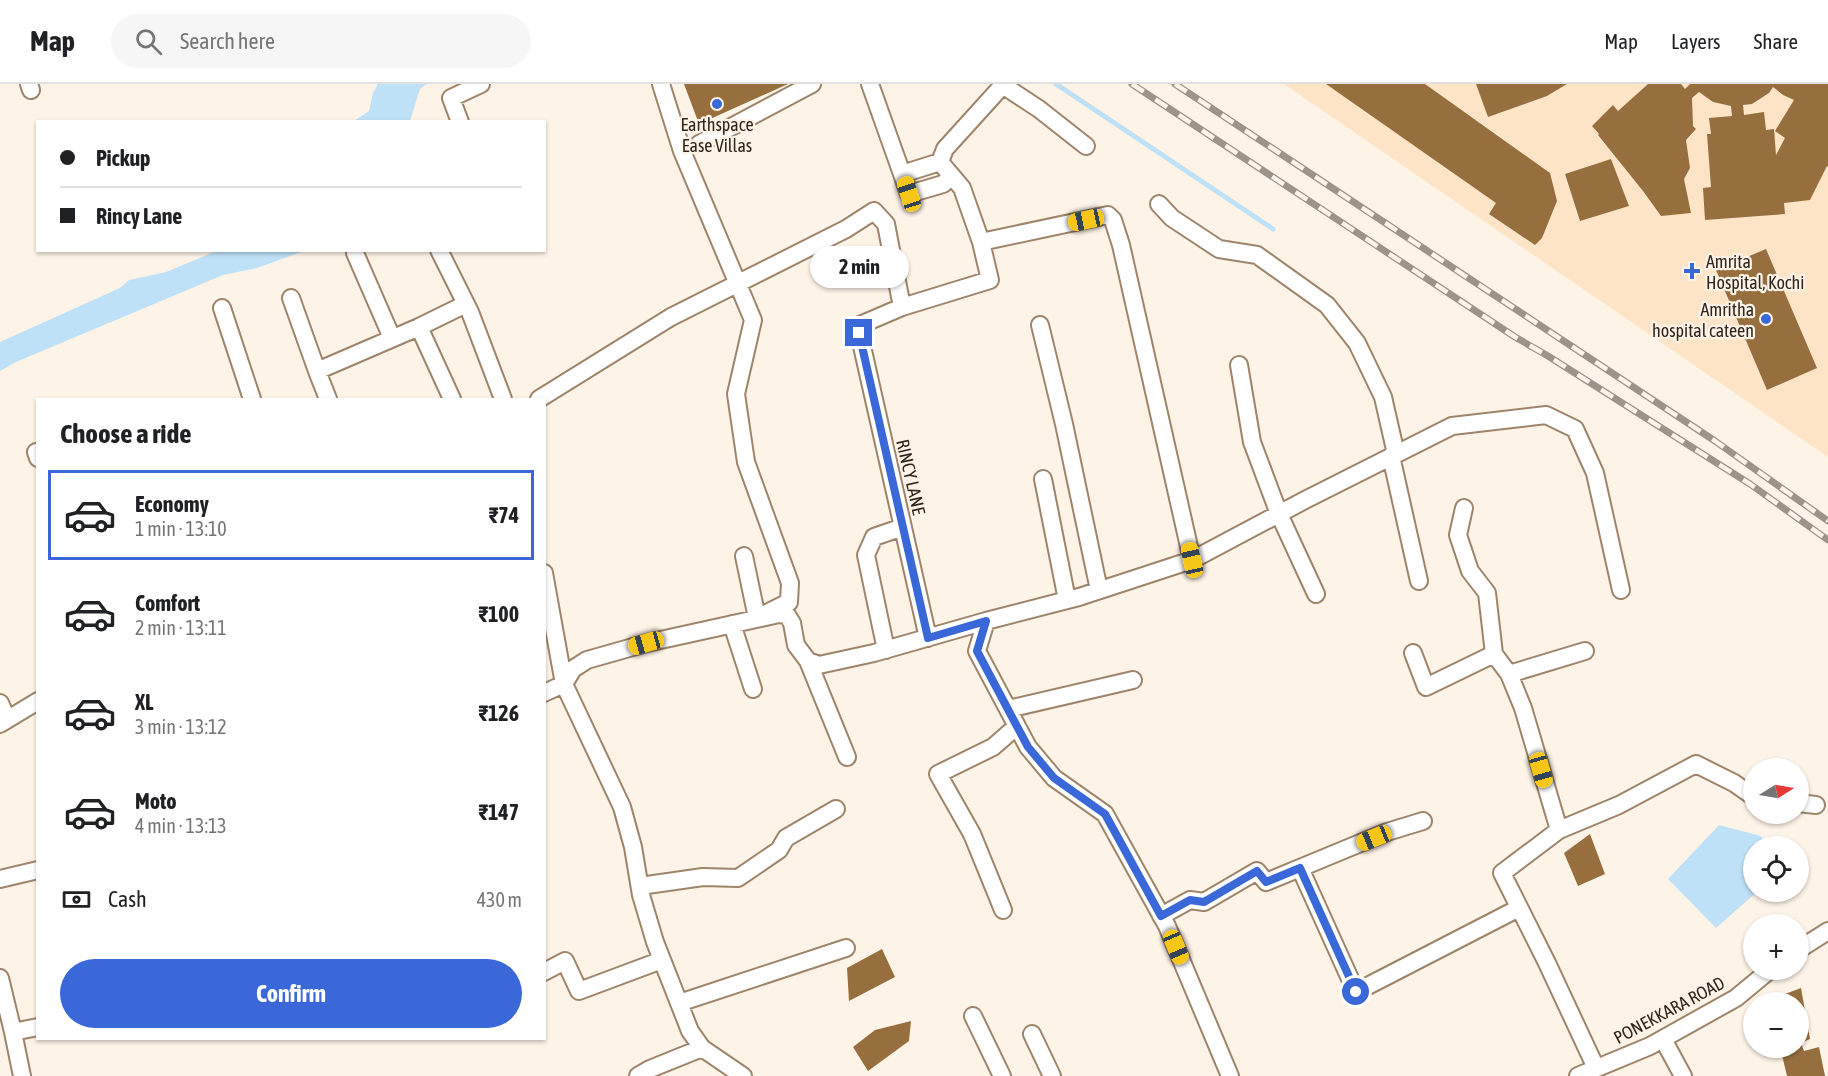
<!DOCTYPE html>
<html lang="en">
<head>
<meta charset="utf-8">
<style>
	:root { --surface:#fff; --page:#f6f6f6; --text:#202124; --muted:#757577; --line:#e0e0e0; --accent:#3a68d9 }
	body { margin:0; font-family:"Asap Condensed",sans-serif; background:var(--page); color:var(--text); height:100vh; display:flex; flex-direction:column; font-size:22px; white-space:nowrap }
	* { box-sizing:border-box; margin:0 }
	p { font-size:20px; color:var(--muted) }
	.icon { flex:none; width:33px; height:33px; fill:none; stroke:currentColor; stroke-width:2; stroke-linecap:round; stroke-linejoin:round }
	.map { position:relative; flex:1; overflow:hidden }
	.drawer { position:absolute; left:36px; top:314px; width:510px; height:642px; display:flex; flex-direction:column; background:var(--surface); border-radius:0px; box-shadow:0 2px 4px #0004 }
	.drawer>* { flex:none }
	.top-card { position:absolute; left:36px; top:36px; width:510px; height:132px; border-radius:0px; box-shadow:0 2px 4px #0004; display:grid; align-content:center; height:132px; padding:0 24px; background:var(--surface) }
	.needle { width:39px; rotate:79deg }
	.fabs { position:absolute; left:1743px; top:674px; display:grid; gap:12px }
	.fabs a { display:grid; place-items:center; width:66px; height:66px; border-radius:50%; background:var(--surface); box-shadow:0 2px 4px #0004; font-size:30px }
	.end { position:absolute; width:27px; height:27px; margin:-14px; border:8px solid #3a68d9; background:#fff; box-shadow:0 0 0 3px #fff }
	.from { border-radius:50% }
	.bubble { position:absolute; height:42px; border-radius:21px; background:var(--surface); box-shadow:0 2px 4px #0004; font-size:20px; font-weight:700; line-height:42px; text-align:center }
	.car { position:absolute; width:18px; height:36px; margin:-18px -9px; border-radius:8px; box-shadow:0 0 4px 2px #0007; background:linear-gradient(#f5c518 24%,#345 0 40%,#f5c518 0 76%,#345 0 86%,#f5c518 0) }
	.top-card b { display:flex; align-items:center; gap:21px; height:57px; font-size:22px }
	.top-card b+b { border-top:2px solid var(--line) }
	.top-card i { width:15px; height:15px; background:var(--text) }
	ul { padding:0; list-style:none }
	li { display:flex; align-items:center; gap:18px; height:90px; margin:0 12px 9px; padding:0 12px; border:3px solid transparent; border-radius:0px }
	li div { flex:1 }
	li b { display:block; font-size:22px }
	li em { font-style:normal; font-weight:700 }
	li.selected { border-color:var(--accent) }
	li>.icon { width:54px; height:54px; stroke-width:1.5 }
	h2 { padding:0 24px; font-size:27px; line-height:72px }
	.pay { display:flex; align-items:center; gap:15px; height:66px; padding:0 24px; font-size:22px }
	.pay p { margin-inline-start:auto }
	.cta { display:flex; gap:12px; margin-top:auto; padding:12px 24px }
	.cta a { flex:1; height:69px; border-radius:36px; background:var(--accent); color:#fff; font-size:24px; font-weight:700; line-height:69px; text-align:center }
	header { display:flex; align-items:center; gap:36px; box-sizing:border-box; height:84px; padding:0 30px; background:var(--surface); border-bottom:2px solid var(--line) }
	header strong { font-size:28px }
	nav { display:flex; gap:33px; margin-inline-start:auto; font-size:21px }
	.search { width:420px; height:54px; background:var(--page); display:flex; align-items:center; gap:15px; box-sizing:border-box; padding:0 21px; border-radius:33px; color:var(--muted); font-size:22px }
	.map>svg:first-child { display:block }
	.built { fill:#fde4c7 }
	.water { fill:#bee1f8 }
	.lines { fill:none; stroke-linecap:round; stroke-linejoin:round }
	.stream { stroke:#bee1f8; stroke-width:5 }
	.building { fill:#976f3f; fill-rule:evenodd }
	.street-casing { stroke:#9e856a; stroke-width:20 }
	.street { stroke:#fff; stroke-width:16 }
	.rail-casing { stroke:#9d9388; stroke-width:7 }
	.rail { stroke:#fef3e7; stroke-width:4.5; stroke-dasharray:14; stroke-linecap:butt }
	.route { stroke:#3a68d9; stroke-width:8 }
	.poi-dot { fill:#3a68d9; stroke:#fef3e7; stroke-width:2 }
	.labels { text-anchor:middle; dominant-baseline:central; stroke-width:4.5; stroke-linejoin:round; paint-order:stroke }
	.poi-label { font-size:18px; fill:#2f261b; stroke:#fef3e7 }
	.street-label { font-size:18px; fill:#2f261b; stroke:#fef3e7 }
</style>
</head>
<body>
<header>
<strong>Map</strong>
<div class="search"><svg class="icon" aria-label="search" viewBox="0 0 24 24"><circle cx="10" cy="10" r="6"/><path d="M15 15l6 6"/></svg>Search here</div>
<nav><a>Map</a><a>Layers</a><a>Share</a></nav>
</header>
<div class="map">
<svg width="1828" height="992" viewBox="0 0 1828 992">
	<rect width="100%" height="100%" fill="#fef3e7"/>
	<path class="built" d="M1284 0H1828V373Z"/>
	<path class="water" d="M378 0H427L420 5 410 37H354L369 27 373 9Z
		M219 166 304 167 257 184 223 191 16 278 0 287V258L120 204 129 196 166 188Z
		M1719 741 1761 752 1765 762H1754V807H1758L1716 844 1668 795Z"/>
	<g class="lines">
		<path class="stream" d="M1056 0 1273 145"/>
	</g>
	<path class="building" d="M684 0H788L699 40Z
		M1326 0H1425L1550 89 1557 117 1542 154 1535 161 1489 130 1496 119Z
		M1476 0H1567L1547 12 1488 33Z
		M1648 0H1681L1685 5 1690 0H1828V83L1827 82 1810 116 1784 119 1785 130 1705 136 1703 104 1711 103 1707 50H1711L1709 34 1732 32 1731 22 1713 18 1699 8 1692 14 1693 42 1696 45 1686 56 1690 84 1684 95 1691 129 1661 132 1643 107 1598 51 1599 50 1592 42 1613 21 1618 27ZM1773 3 1783 11 1794 16 1775 47 1785 54 1776 71 1774 45 1766 46 1764 28 1744 31 1743 21 1752 20 1769 9Z
		M1611 75 1629 122 1580 137 1565 90Z
		M1766 165 1817 284 1767 306 1716 186Z
		M1590 750 1605 790 1578 802 1564 769Z
		M882 865 895 893 849 917 847 884Z
		M1801 904 1810 955 1801 959 1804 967 1819 963 1825 992H1787L1781 967 1798 963V918H1786L1785 910Z
		M911 937 909 957 868 987 853 963 875 946Z"/>
	<g class="lines">
		<defs>
			<path id="street" d="M29 0 31 6
				M661 0 682 67 753 236 736 310 746 378 790 499 789 518 757 534 744 472
				M870 0 902 90 940 78 962 104 981 158 990 196 902 223 860 241 859 249 928 554
				M1001 0 1039 25 1086 62
				M460 38 451 14 481 0
				M699 60 812 0
				M940 78 945 65 1003 1
				M902 90 909 110 943 100 952 92
				M1159 120 1172 134 1219 165 1257 171 1327 221 1357 259 1383 313 1396 370
				M981 158 1108 131 1113 136 1121 161 1192 476
				M439 166 470 228 503 315
				M355 169 392 254
				M291 214 317 287 419 243 452 315
				M222 224 252 315
				M1040 241 1064 340 1099 506
				M419 243 466 220
				M1239 281 1252 358 1279 430 1316 510
				M317 287 328 315
				M539 315 671 233 846 145 874 127 886 140 902 223
				M36 368 38 374
				M1391 372 1419 497
				M1043 395 1067 516
				M1464 424 1458 451 1470 487 1487 509 1494 570 1509 590 1523 624 1559 746
				M544 489 564 600
				M732 540 753 605
				M886 566 866 471 874 453 903 443
				M1413 569 1426 603 1494 570
				M808 577 847 673
				M1509 590 1585 567
				M564 600 573 585 587 576 647 559 779 530 787 531 792 539 796 561 808 577 819 581 874 569 986 537
				M544 609 564 600 622 723 633 763 641 811 655 858 690 947 702 964 743 992
				M0 619 7 635
				M1008 625 1133 596
				M0 640 38 617
				M1798 719 1816 721
				M1423 737 1387 748 1300 784 1356 908 1519 824
				M0 795 38 786
				M640 802 703 793 738 794 779 766 786 754 836 725
				M1003 826 972 750 938 690 993 663 1017 642
				M1161 832 1190 816 1204 818 1257 787 1266 798 1300 784
				M1798 866 1828 847
				M544 888 565 877 579 907 662 876
				M0 894 13 948 22 992
				M679 919 846 864
				M973 932 1002 992
				M13 948 38 943
				M1032 950 1052 992
				M1663 955 1683 992
				M1596 984 1547 879 1502 789 1559 746 1619 721 1696 680 1734 699 1754 713
				M638 992 650 985 702 964
				M1230 992 1167 842 1105 730 1054 694 1028 663 977 567 986 537 1079 513 1192 476 1305 416 1452 342 1546 331 1575 345 1595 389 1621 506
				M1578 992 1650 962 1736 914 1771 885"/>
		</defs>
		<use href="#street" class="street-casing"/>
		<use href="#street" class="street"/>
		<defs>
			<path id="rail" d="M1132 0 1515 253 1548 272 1750 400 1828 456
				M1175 0 1715 357 1828 437"/>
		</defs>
		<use href="#rail" class="rail-casing"/>
		<use href="#rail" class="rail"/>
	</g>
	<g class="lines">
		<path class="route" d="M859 249 928 554 986 537 977 567 1028 663 1054 694 1105 730 1161 832 1190 816 1204 818 1257 787 1266 798 1300 784 1356 908"/>
	</g>
	<g class="poi-dot">
		<circle cx="717" cy="20" r="6"/>
		<path d="M1689 178h6v6h6v6h-6v6h-6v-6h-6v-6h6z"/>
		<circle cx="1766" cy="235" r="6"/>
	</g>
	<g class="labels">
		<g class="poi-label">
			<text x="717" y="40">Earthspace<tspan x="717" dy="21">Ease Villas</tspan></text>
			<text x="1706" y="177" text-anchor="start">Amrita<tspan x="1706" dy="21">Hospital, Kochi</tspan></text>
			<text x="1754" y="225" text-anchor="end">Amritha<tspan x="1754" dy="21">hospital cateen</tspan></text>
		</g>
		<g class="street-label">
			<text transform="translate(911 393) rotate(77)">RINCY LANE</text>
			<text transform="translate(1669 926) rotate(-28)">PONEKKARA ROAD</text>
		</g>
	</g>
</svg>
<div class="fabs">
<a><svg class="needle" viewBox="-14 -14 28 28"><path d="M0-13l5 13h-10z" fill="#e53935"/><path d="M0 13l5-13h-10z" fill="#757577"/></svg></a>
<a><svg class="icon" aria-label="locate" viewBox="0 0 24 24"><circle cx="12" cy="12" r="6"/><path d="M12 2v4M12 18v4M2 12h4M18 12h4"/></svg></a>
<a>+</a>
<a>−</a>
</div>
<i class="end from" style="left:1356px;top:908px"></i>
<i class="end" style="left:859px;top:249px"></i>
<div class="bubble" style="left:810px;top:162px;width:99px">2 min</div>
<i class="car" style="left:909px;top:110px;rotate:342deg"></i>
<i class="car" style="left:1086px;top:136px;rotate:258deg"></i>
<i class="car" style="left:1192px;top:476px;rotate:347deg"></i>
<i class="car" style="left:646px;top:559px;rotate:254deg"></i>
<i class="car" style="left:1541px;top:686px;rotate:164deg"></i>
<i class="car" style="left:1374px;top:754px;rotate:248deg"></i>
<i class="car" style="left:1176px;top:863px;rotate:157deg"></i>
<div class="top-card">
<b><i class="from"></i>Pickup</b>
<b><i></i>Rincy Lane</b>
</div>
<section class="drawer">
<h2>Choose a ride</h2>
<ul>
<li class="selected"><svg class="icon" aria-label="car" viewBox="0 0 24 24"><path d="M5 17H2v-5l4-1 3-4h7l3 4 3 1v5h-3M9 17h6M6 11h13"/><circle cx="7" cy="17" r="2"/><circle cx="17" cy="17" r="2"/></svg><div><b>Economy</b><p>1 min · 13:10</p></div><em>₹74</em></li>
<li><svg class="icon" aria-label="car" viewBox="0 0 24 24"><path d="M5 17H2v-5l4-1 3-4h7l3 4 3 1v5h-3M9 17h6M6 11h13"/><circle cx="7" cy="17" r="2"/><circle cx="17" cy="17" r="2"/></svg><div><b>Comfort</b><p>2 min · 13:11</p></div><em>₹100</em></li>
<li><svg class="icon" aria-label="car" viewBox="0 0 24 24"><path d="M5 17H2v-5l4-1 3-4h7l3 4 3 1v5h-3M9 17h6M6 11h13"/><circle cx="7" cy="17" r="2"/><circle cx="17" cy="17" r="2"/></svg><div><b>XL</b><p>3 min · 13:12</p></div><em>₹126</em></li>
<li><svg class="icon" aria-label="car" viewBox="0 0 24 24"><path d="M5 17H2v-5l4-1 3-4h7l3 4 3 1v5h-3M9 17h6M6 11h13"/><circle cx="7" cy="17" r="2"/><circle cx="17" cy="17" r="2"/></svg><div><b>Moto</b><p>4 min · 13:13</p></div><em>₹147</em></li>
</ul>
<div class="pay"><svg class="icon" aria-label="cash" viewBox="0 0 24 24"><path d="M3 7h18v10H3z"/><circle cx="12" cy="12" r="2"/></svg>Cash<p>430 m</p></div>
<div class="cta"><a>Confirm</a></div>
</section>
</div>
</body>
</html>
